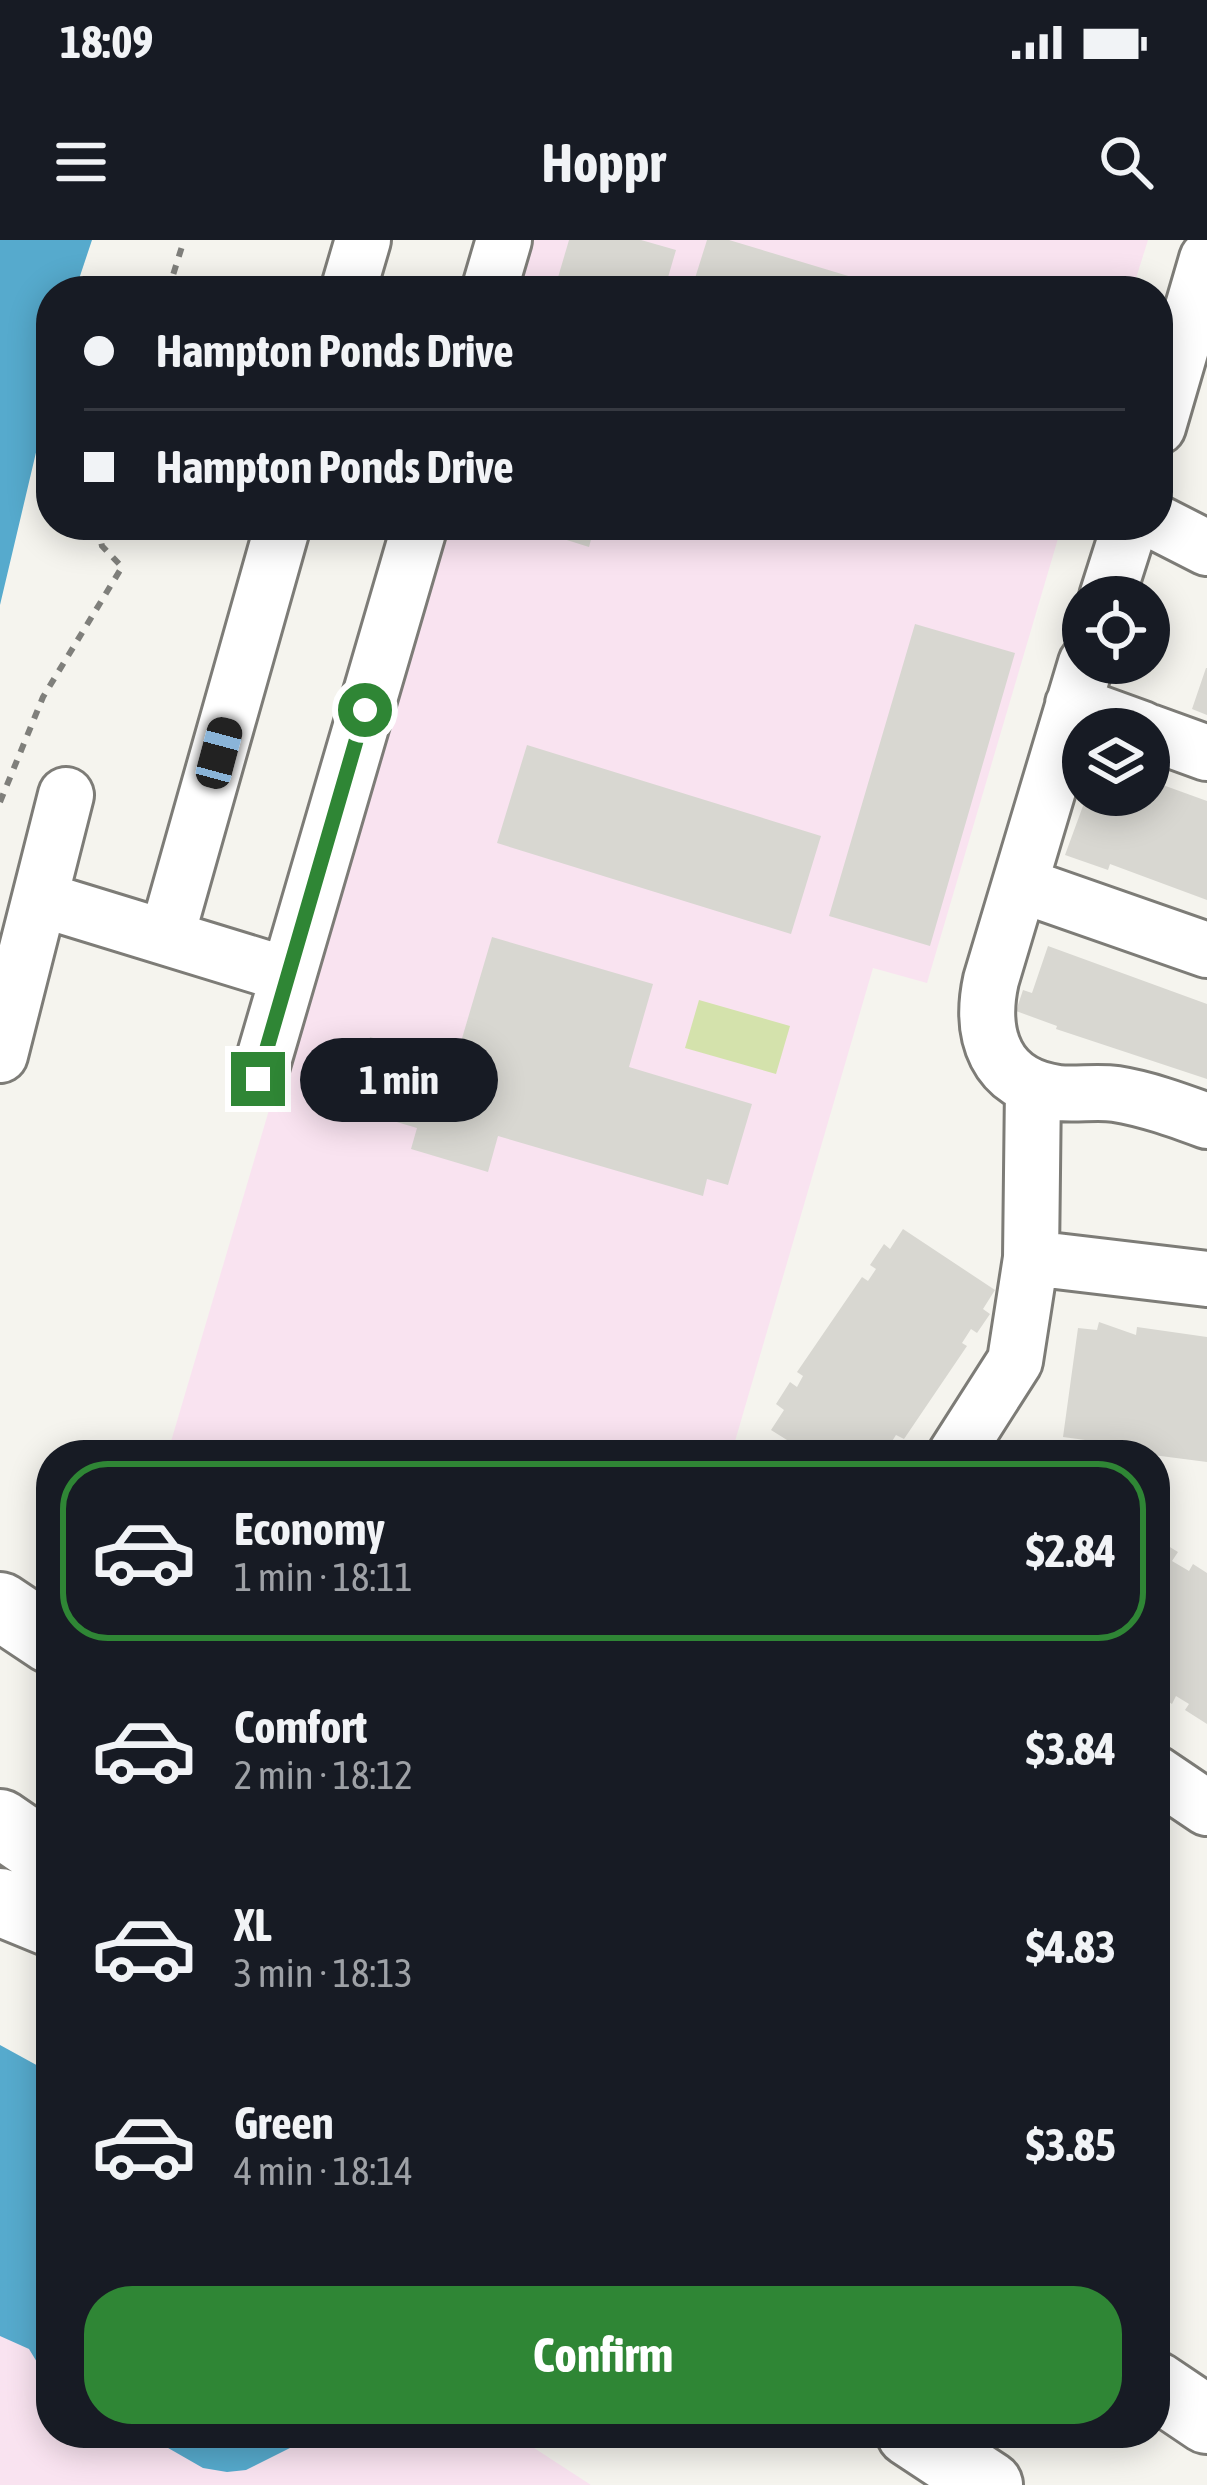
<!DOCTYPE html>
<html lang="en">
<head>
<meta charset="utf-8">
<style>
	:root { --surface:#171b24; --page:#20242c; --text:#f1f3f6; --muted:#9ea1a6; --line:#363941; --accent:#2f8635 }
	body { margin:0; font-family:"Asap Condensed",sans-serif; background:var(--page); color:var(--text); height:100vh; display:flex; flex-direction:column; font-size:45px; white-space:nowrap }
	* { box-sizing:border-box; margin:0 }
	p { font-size:39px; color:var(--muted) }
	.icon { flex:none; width:66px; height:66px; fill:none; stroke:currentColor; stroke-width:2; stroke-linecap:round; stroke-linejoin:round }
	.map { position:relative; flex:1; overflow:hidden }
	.panel { position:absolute; left:36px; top:1200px; width:1134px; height:1008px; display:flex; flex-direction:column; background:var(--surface); border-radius:48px; box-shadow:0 6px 30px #0003 }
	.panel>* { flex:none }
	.guide { position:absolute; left:36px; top:36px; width:1137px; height:264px; border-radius:48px; box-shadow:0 6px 30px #0003; display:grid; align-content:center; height:264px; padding:0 48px; background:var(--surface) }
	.controls { position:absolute; left:1062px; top:336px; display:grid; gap:24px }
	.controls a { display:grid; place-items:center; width:108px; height:108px; border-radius:50%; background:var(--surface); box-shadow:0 6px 30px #0003; font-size:60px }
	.end { position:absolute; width:54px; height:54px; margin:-27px; border:15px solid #2f8635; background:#fff; box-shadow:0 0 0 6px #fff }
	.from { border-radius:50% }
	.bubble { position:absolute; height:84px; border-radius:42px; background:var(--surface); box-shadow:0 6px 30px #0003; font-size:39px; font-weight:700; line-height:84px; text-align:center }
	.car { position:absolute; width:36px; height:72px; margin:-36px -18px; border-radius:15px; box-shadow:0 0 9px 3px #0007; background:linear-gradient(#222 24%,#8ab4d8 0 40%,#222 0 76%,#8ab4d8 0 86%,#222 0) }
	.guide b { display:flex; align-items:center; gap:42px; height:114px; font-size:45px }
	.guide b+b { border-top:3px solid var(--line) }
	.guide i { width:30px; height:30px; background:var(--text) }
	ul { padding:21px 0 0; list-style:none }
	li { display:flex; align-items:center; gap:36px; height:180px; margin:0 24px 18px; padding:0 24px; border:6px solid transparent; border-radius:48px }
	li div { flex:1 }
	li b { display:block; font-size:45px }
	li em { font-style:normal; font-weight:700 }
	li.on { border-color:var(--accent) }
	li>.icon { width:108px; height:108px; stroke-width:1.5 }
	.action { display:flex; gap:24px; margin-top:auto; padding:24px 48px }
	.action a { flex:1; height:138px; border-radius:48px; background:var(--accent); color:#fff; font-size:48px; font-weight:700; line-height:138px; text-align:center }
	.status { display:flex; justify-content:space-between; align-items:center; height:84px; padding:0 60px; background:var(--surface); direction:ltr }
	.status svg { height:33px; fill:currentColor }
	header { display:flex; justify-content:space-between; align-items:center; height:156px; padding:0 48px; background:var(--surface); font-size:54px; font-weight:700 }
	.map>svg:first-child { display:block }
	.commercial { fill:#f9e3f0 }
	.green { fill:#d4e2ac }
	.water { fill:#56aacd }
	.building { fill:#d8d7d1 }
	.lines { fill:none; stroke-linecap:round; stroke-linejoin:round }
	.minor-casing { stroke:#7d7c77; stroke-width:60 }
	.highway-casing { stroke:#7d7c77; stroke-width:72 }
	.path { stroke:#7f7f7b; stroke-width:6; stroke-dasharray:9 9; stroke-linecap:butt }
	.minor { stroke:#fff; stroke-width:54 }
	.highway { stroke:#fff; stroke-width:66 }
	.route { stroke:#2f8635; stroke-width:15 }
</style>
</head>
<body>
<div class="status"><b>18:09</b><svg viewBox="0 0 49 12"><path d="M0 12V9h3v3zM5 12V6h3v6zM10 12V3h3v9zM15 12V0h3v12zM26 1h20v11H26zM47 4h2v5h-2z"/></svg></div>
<header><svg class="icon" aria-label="menu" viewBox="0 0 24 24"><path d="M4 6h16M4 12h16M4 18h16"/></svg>Hoppr<svg class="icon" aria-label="search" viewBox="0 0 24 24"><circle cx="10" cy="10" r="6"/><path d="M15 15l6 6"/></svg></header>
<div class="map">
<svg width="1207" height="2245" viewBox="0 0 1207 2245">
	<rect width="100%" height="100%" fill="#f5f4ee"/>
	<path class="commercial" d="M529 0H1148L1132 51H513Z
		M442 285H1062L927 743 873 728 731 1215H167Z
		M0 1865 51 1898V2193H511L591 2245H0Z"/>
	<path class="green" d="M699 760 790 786 776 834 685 808Z"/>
	<path class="water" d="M0 0H92L75 51H51V149L0 365Z
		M0 1805 51 1833V2145L29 2109 0 2096Z
		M142 2193H309L294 2206 246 2230 227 2232 203 2228Z"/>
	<path class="building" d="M569 0H641L676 10 664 51H554Z
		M707 0H729L898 51H691Z
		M519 285H595L589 307Z
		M915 384 1015 413 930 706 829 676Z
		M1206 428H1207V475L1192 469Z
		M527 505 821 596 791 694 497 603Z
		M1149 540 1207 561V660L1110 624 1108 630 1065 615 1087 555H1149Z
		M492 697 653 744 629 827 752 864 728 945 707 939 703 956 498 896 488 932 411 909 417 888 349 868 370 797 455 822Z
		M1048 706 1207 764V839L1056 789 1057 786 1016 771 1023 750 1032 753Z
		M903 989 995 1050 983 1069 990 1074 977 1093 971 1089 962 1103 967 1106 904 1199 896 1195 887 1209 897 1215H811L771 1190 784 1170 776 1164 790 1142 797 1147 803 1136 797 1132 862 1037 868 1041 876 1029 870 1025 884 1004 890 1009Z
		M1099 1082 1136 1095 1137 1087 1207 1097V1222L1122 1211 1123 1204 1110 1202 1109 1211 1084 1208 1085 1200 1063 1197 1078 1088 1097 1090Z
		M1155 1298 1178 1312 1172 1321 1189 1331 1193 1324 1207 1333V1484L1185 1470 1189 1464 1176 1456 1172 1464 1155 1453Z"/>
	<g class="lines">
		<defs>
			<path id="minor" d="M348 51 363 0
				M489 51 504 0
				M1158 187 1207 19
				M1158 283 1207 308
				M1107 357 1130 285
				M1086 423 991 740C979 795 995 845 1058 853 1077 855 1097 851 1116 854 1147 859 1177 870 1207 881
				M1073 464 1142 489
				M1149 492 1207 513
				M1021 645 1207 710
				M40 659 288 735
				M167 695 283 285
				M0 815 66 555
				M258 839 420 285
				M1031 1018 1207 1039
				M955 1215 1015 1121 1031 1018 1033 847
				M1155 1533 1207 1568"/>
			<path id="highway" d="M0 1366 51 1400
				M0 1583 51 1618
				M0 1662 51 1683
				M1155 2145 1207 2180
				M910 2193 989 2245"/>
		</defs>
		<use href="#minor" class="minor-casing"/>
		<use href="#highway" class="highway-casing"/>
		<path class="path" d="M168 51 184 0
			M0 562 43 457 122 327 102 306 97 285"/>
		<use href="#minor" class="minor"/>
		<use href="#highway" class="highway"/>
	</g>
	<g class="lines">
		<path class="route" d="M258 839 365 470"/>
	</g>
</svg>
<div class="controls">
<a><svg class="icon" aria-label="locate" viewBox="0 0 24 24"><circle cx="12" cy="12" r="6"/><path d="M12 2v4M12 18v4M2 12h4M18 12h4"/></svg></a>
<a><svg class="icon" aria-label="layers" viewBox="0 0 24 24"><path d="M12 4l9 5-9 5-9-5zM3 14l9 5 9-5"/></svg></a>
</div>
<i class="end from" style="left:365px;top:470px"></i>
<i class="end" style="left:258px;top:839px"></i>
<div class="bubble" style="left:300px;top:798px;width:198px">1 min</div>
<i class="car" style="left:219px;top:513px;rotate:15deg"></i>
<div class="guide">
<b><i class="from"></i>Hampton Ponds Drive</b>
<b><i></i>Hampton Ponds Drive</b>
</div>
<section class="panel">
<ul>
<li class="on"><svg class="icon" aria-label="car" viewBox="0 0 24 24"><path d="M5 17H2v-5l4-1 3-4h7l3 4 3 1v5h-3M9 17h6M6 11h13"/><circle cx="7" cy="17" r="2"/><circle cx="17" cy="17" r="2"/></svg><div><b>Economy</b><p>1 min · 18:11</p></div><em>$2.84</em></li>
<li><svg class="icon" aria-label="car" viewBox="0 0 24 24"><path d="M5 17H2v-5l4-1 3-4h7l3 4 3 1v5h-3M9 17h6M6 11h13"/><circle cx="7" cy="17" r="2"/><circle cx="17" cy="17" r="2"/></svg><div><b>Comfort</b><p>2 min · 18:12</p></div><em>$3.84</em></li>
<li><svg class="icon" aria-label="car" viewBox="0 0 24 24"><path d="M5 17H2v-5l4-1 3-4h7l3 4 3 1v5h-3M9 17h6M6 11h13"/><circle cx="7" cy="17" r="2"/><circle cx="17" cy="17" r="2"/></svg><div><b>XL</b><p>3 min · 18:13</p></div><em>$4.83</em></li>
<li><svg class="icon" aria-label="car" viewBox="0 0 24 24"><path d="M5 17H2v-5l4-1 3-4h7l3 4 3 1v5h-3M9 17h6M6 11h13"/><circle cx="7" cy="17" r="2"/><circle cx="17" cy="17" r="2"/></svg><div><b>Green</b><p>4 min · 18:14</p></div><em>$3.85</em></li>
</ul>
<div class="action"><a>Confirm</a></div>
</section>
</div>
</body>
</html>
